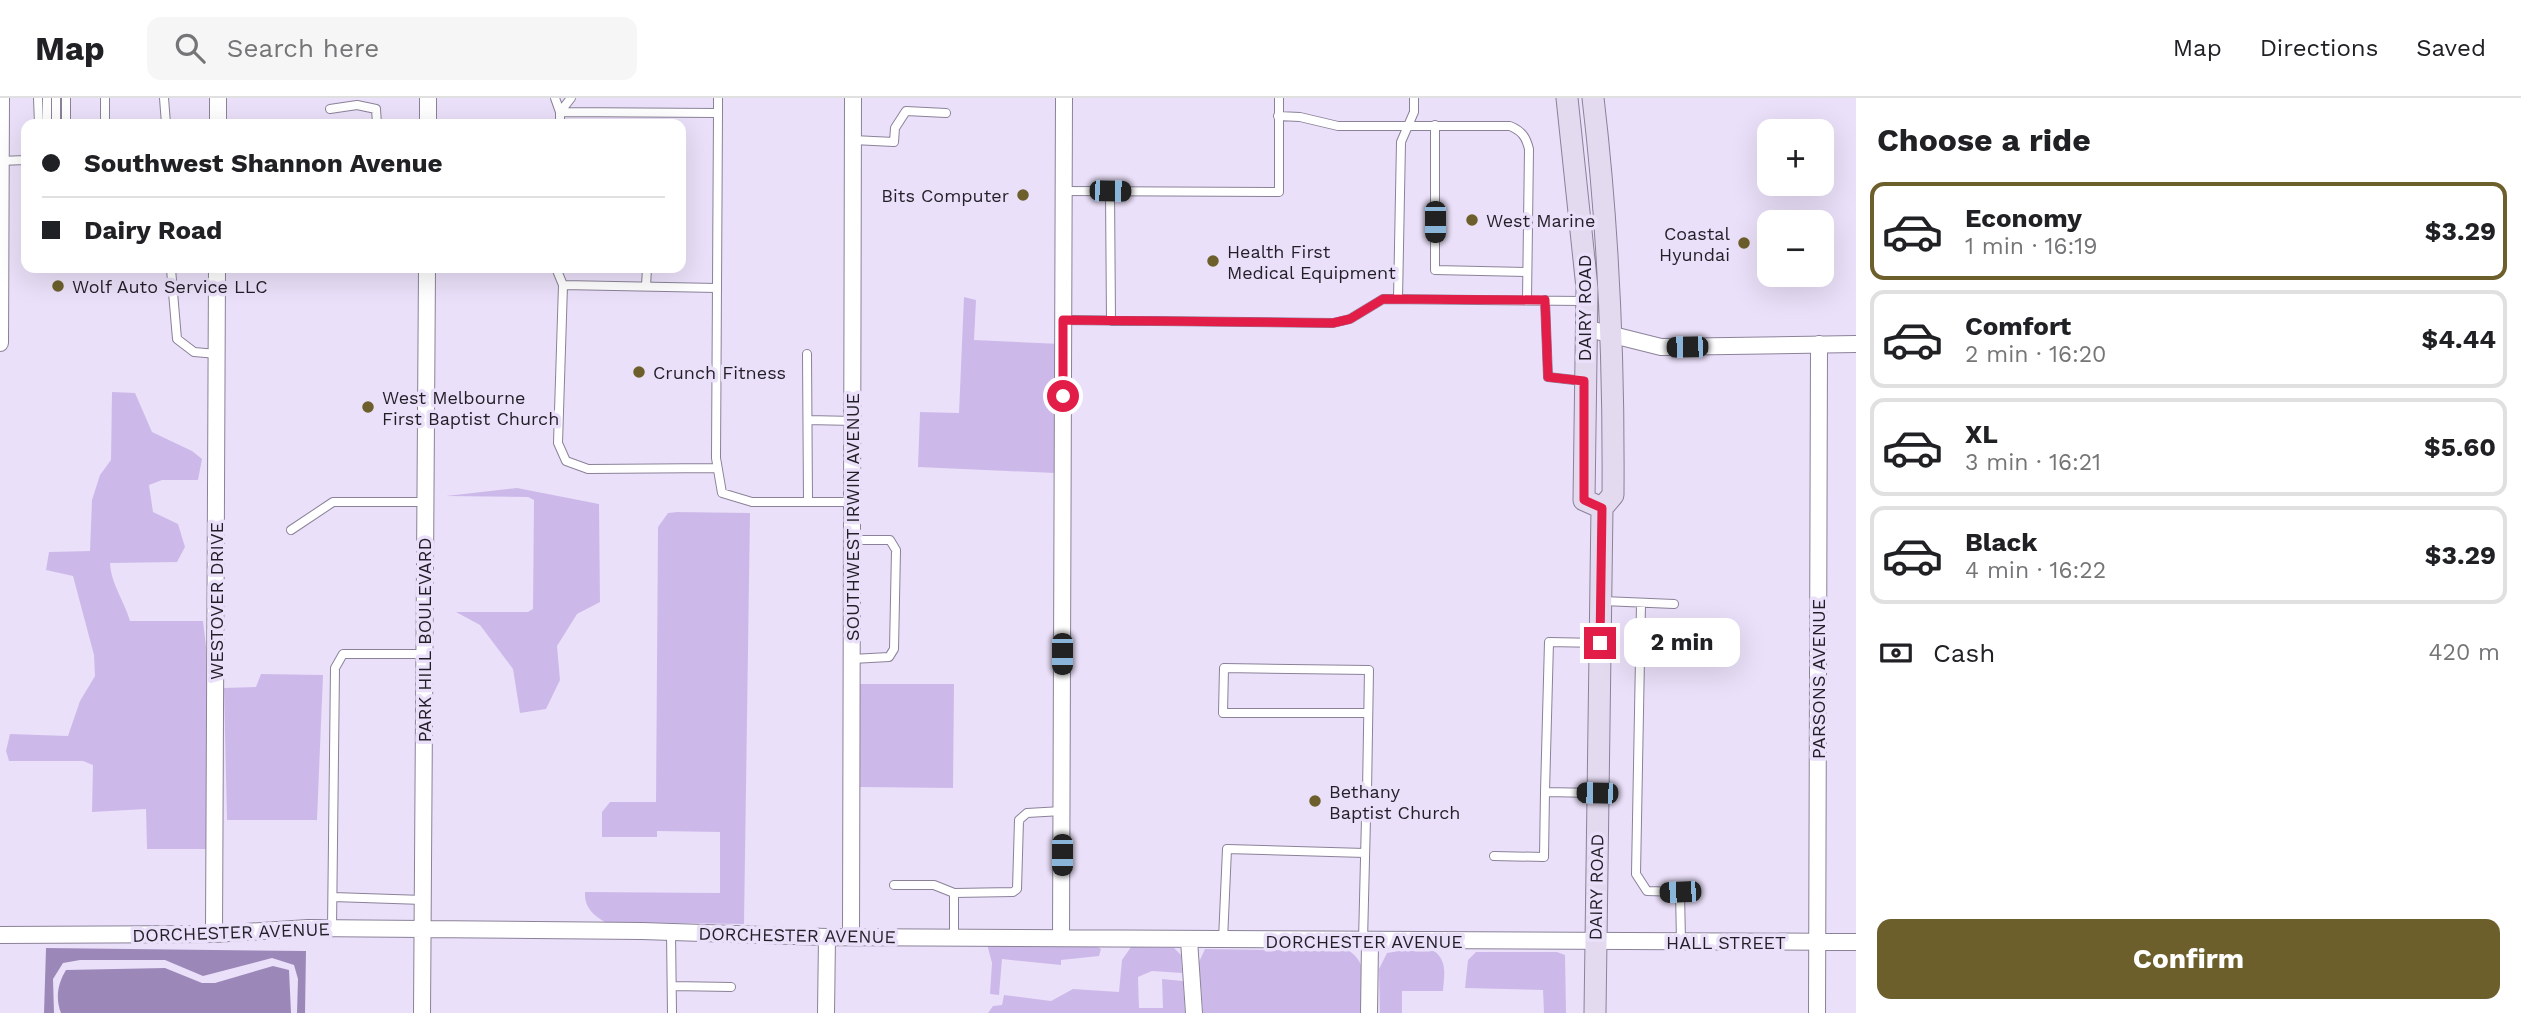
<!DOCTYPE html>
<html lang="en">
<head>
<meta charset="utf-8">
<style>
	:root { --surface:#fff; --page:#f6f6f6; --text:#202124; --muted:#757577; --line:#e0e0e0; --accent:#6d5f2c }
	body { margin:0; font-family:"Work Sans",sans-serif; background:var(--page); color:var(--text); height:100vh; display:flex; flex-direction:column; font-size:26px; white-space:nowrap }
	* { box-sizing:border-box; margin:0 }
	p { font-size:23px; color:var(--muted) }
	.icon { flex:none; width:38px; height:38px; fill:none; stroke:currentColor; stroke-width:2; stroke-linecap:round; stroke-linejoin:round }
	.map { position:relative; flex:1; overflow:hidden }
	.sheet { display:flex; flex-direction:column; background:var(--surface); width:665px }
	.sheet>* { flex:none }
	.banner { position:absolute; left:21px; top:21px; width:665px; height:154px; border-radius:14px; box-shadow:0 7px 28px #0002; display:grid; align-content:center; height:154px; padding:0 21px; background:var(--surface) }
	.controls { position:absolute; left:1757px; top:21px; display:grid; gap:14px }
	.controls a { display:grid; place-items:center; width:77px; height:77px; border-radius:14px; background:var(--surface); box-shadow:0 7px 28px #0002; font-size:35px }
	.end { position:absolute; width:32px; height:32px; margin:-16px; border:9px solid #e11d48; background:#fff; box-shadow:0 0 0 4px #fff }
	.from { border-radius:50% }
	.bubble { position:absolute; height:49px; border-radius:14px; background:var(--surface); box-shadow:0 7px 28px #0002; font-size:23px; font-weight:700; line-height:49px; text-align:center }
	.car { position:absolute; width:21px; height:42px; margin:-21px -10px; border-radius:9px; box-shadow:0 0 5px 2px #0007; background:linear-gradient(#222 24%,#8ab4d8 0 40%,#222 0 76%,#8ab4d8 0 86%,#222 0) }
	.banner b { display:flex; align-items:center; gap:24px; height:66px; font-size:26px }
	.banner b+b { border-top:2px solid var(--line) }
	.banner i { width:18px; height:18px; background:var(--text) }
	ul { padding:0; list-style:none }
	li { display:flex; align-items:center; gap:21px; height:98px; margin:0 14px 10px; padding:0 7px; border:4px solid var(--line); border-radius:14px }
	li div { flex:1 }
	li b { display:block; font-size:26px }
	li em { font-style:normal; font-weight:700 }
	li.on { border-color:var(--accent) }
	li>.icon { width:63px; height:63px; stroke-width:1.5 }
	h2 { padding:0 21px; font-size:32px; line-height:84px }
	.pay { display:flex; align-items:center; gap:18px; height:77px; padding:0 21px; font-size:26px }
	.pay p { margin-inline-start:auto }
	.action { display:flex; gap:14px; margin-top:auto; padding:14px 21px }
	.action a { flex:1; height:80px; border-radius:14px; background:var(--accent); color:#fff; font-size:28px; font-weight:700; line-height:80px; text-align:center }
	header { display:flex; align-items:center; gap:42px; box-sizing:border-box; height:98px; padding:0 35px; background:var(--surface); border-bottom:2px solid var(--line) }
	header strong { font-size:33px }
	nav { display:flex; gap:38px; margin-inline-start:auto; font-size:24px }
	.search { width:490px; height:63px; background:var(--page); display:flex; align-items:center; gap:18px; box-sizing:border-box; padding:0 24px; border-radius:14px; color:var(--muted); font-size:26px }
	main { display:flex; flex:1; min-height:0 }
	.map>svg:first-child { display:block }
	.green { fill:#cdb9e9 }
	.water { fill:#9c88b8 }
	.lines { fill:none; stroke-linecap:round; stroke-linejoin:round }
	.lane-casing { stroke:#8b8299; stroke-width:10 }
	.street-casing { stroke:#8b8299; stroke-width:18 }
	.secondary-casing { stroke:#8b8299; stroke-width:23 }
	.lane { stroke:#fff; stroke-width:8 }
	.street { stroke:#fff; stroke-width:16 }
	.secondary { stroke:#e3daf0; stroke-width:21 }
	.route { stroke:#e11d48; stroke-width:9 }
	.poi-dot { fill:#6d5f2c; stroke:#eae0f9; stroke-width:2.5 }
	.labels { text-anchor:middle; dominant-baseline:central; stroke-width:7; stroke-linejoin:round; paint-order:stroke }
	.poi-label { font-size:18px; fill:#221f28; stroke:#eae0f9; text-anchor:start }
	.street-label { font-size:18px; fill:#221f28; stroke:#eae0f9 }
</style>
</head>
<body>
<header>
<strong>Map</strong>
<div class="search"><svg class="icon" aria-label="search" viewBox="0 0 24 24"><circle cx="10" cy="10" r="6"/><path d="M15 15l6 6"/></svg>Search here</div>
<nav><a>Map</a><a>Directions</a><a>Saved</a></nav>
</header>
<main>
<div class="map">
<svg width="1856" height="915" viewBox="0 0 1856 915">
	<rect width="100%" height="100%" fill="#eae0f9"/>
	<path class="green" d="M964 199 976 202 974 242 1061 246 1055 375 918 369 920 314 959 315Z
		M112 294 135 295 152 334 192 353 202 361 198 382H162L149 387 153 414 178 426 185 449 177 464 110 465C111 486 124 502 130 523H203L208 565 210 751H147L146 711 92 714 93 667 83 663H9L6 653 10 636 68 638 80 603 95 578 94 557 73 478 46 472 49 454 90 453 92 402 100 377 111 362Z
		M517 390 599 406 600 504 577 516 557 548 560 582 546 611 520 615 513 571 480 527 456 514H528L533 511 534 402 528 399 446 398Z
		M677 414 750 415 744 826 605 824C593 817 584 809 585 794L720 795V734L657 733V739H602V714L610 704H656L658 429 668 415Z
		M261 576 323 577 317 722H227L224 590 256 589Z
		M859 586H954L953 690 859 689Z
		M987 846 1096 848 1101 851 1099 858 1061 862V867L1002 861 999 897 990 896 992 865Z
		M1131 849 1174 850 1181 857 1182 875 1152 873 1138 879 1139 910H1163L1162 881 1183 883 1185 915H988L993 908 1002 907 1004 897 1051 903 1073 891 1119 894 1122 862Z
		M1205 851 1349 853C1370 866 1364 893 1364 915H1203L1199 864Z
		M1399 853H1434C1448 863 1444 878 1443 893H1402V915H1380L1379 871 1387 855Z
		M1476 854H1557L1565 857 1566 915H1544L1543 892 1465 890 1468 862Z"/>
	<path class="water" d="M46 850 306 853 305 915H297L298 881 294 867 272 860 203 878 165 862H80L63 865 53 881 54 915H44Z
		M273 868 289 872 291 915H61C55 900 58 885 66 872L165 870 202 885H215Z"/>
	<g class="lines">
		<defs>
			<path id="lane" d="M38 0 39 26
				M47 0V26
				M56 0V26
				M105 0V26
				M164 0 166 26
				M555 0 560 14 571 0
				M330 11 357 7 376 11 377 26
				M718 15 716 360 722 395 752 404H852
				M1278 18 1300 19 1338 28H1510C1522 33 1526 39 1529 51L1527 202
				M66 26V0
				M560 26V14L718 15V0
				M1435 27V172L1527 174
				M853 42 894 44 895 30 906 13 946 15
				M0 63 26 62
				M1064 93 1279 94V0
				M1110 93 1111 223
				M171 170H217
				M556 170 563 187 717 190
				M171 171 177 241 194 254 217 256
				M563 187 558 345 566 363 588 371 717 370
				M646 188 647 170
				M1398 201 1401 44 1414 14V0
				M1545 202 1548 279 1583 283
				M1063 222 1333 225 1350 221 1383 201 1586 203
				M807 256 808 404
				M808 322 854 323
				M291 432 333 404H425
				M1603 503 1674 506
				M1641 506 1636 776 1647 793 1680 794 1681 844
				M852 561 889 559 894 551 896 452 890 442H852
				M1367 694 1369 572 1224 570 1223 615H1368
				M1597 695 1545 694 1549 544 1600 545
				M1494 758 1544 759 1545 694
				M894 787H934L954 795
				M333 799 423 802
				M332 830 335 570 343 556H424
				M671 834 672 915
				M954 839V795L1013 794 1017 791 1019 722 1027 715 1062 713
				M1223 842 1227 751 1365 755
				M1363 843 1366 720
				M672 888 731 889"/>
			<path id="street" d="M218 26V0
				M428 26V0
				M1585 230 1661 249 1856 246
				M0 245 1 0
				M214 836 217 170
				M0 837 214 836 308 830 642 833 827 839 1856 844
				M851 838 853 0
				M1061 840 1064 0
				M1189 842 1194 915
				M422 915 427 170
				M826 915 827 839
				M1369 915 1370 844
				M1817 915 1819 246"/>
			<path id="secondary" d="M1567 0 1587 190 1584 402 1602 410
				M1593 0C1609 134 1614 262 1613 397L1602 410 1595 915"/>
		</defs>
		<use href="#lane" class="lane-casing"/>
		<use href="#street" class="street-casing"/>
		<use href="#secondary" class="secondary-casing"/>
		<use href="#lane" class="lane"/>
		<use href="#street" class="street"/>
		<use href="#secondary" class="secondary"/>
	</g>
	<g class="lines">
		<path class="route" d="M1063 298V222L1333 225 1350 221 1383 201 1545 202 1548 279 1584 283V402L1602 410 1600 545"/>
	</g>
	<g class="poi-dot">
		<circle cx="1023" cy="97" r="7"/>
		<circle cx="1472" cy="122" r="7"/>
		<circle cx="1744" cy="145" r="7"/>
		<circle cx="1213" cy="163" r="7"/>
		<circle cx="58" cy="188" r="7"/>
		<circle cx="639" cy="274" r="7"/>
		<circle cx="368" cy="309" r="7"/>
		<circle cx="1315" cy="703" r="7"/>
	</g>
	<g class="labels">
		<g class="poi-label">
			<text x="1009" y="97" text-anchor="end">Bits Computer</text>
			<text x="1486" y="122">West Marine</text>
			<text x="1730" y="135" text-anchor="end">Coastal<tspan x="1730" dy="21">Hyundai</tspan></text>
			<text x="1227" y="153">Health First<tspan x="1227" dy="21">Medical Equipment</tspan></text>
			<text x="72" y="188">Wolf Auto Service LLC</text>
			<text x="653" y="274">Crunch Fitness</text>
			<text x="382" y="299">West Melbourne<tspan x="382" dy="21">First Baptist Church</tspan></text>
			<text x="1329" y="693">Bethany<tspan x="1329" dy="21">Baptist Church</tspan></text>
		</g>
		<g class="street-label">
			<text transform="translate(1584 210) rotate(-90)">DAIRY ROAD</text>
			<text transform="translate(852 419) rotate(-90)">SOUTHWEST IRWIN AVENUE</text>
			<text transform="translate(216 503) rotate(-90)">WESTOVER DRIVE</text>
			<text transform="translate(424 542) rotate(-90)">PARK HILL BOULEVARD</text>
			<text transform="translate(1818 581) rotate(-90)">PARSONS AVENUE</text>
			<text transform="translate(1596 789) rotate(-89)">DAIRY ROAD</text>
			<text transform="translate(231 834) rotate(-2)">DORCHESTER AVENUE</text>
			<text transform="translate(797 837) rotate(1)">DORCHESTER AVENUE</text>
			<text x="1364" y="843">DORCHESTER AVENUE</text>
			<text x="1726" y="844">HALL STREET</text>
		</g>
	</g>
</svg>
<div class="controls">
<a>+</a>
<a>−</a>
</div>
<i class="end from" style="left:1063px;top:298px"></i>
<i class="end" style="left:1600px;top:545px"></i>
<div class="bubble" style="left:1624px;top:520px;width:116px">2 min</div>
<i class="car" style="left:1110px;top:93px;rotate:91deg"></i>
<i class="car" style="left:1435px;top:124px;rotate:180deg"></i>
<i class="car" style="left:1687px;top:249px;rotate:269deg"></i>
<i class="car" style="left:1062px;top:556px;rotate:180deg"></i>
<i class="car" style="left:1597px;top:695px;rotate:271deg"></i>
<i class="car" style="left:1062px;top:757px;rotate:180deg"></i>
<i class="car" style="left:1680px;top:794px;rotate:268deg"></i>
<div class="banner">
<b><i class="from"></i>Southwest Shannon Avenue</b>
<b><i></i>Dairy Road</b>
</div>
</div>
<section class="sheet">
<h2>Choose a ride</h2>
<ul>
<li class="on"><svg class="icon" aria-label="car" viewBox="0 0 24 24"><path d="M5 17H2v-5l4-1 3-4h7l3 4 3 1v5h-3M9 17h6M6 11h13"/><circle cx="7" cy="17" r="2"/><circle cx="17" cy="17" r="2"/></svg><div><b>Economy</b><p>1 min · 16:19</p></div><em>$3.29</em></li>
<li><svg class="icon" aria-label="car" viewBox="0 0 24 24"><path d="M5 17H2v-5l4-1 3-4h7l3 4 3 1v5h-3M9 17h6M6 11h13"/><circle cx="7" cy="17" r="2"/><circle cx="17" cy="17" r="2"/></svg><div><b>Comfort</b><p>2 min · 16:20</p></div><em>$4.44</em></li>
<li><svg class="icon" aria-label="car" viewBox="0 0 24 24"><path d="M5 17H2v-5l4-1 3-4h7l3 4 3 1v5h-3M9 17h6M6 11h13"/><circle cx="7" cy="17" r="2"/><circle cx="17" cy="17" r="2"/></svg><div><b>XL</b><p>3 min · 16:21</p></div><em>$5.60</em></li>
<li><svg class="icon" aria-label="car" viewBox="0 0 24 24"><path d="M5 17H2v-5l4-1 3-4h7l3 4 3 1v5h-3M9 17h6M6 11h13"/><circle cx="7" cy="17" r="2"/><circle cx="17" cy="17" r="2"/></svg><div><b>Black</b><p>4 min · 16:22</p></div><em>$3.29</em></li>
</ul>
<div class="pay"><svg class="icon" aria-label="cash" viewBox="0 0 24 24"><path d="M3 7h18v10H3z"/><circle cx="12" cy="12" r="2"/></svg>Cash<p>420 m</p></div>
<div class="action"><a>Confirm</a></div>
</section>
</main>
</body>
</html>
